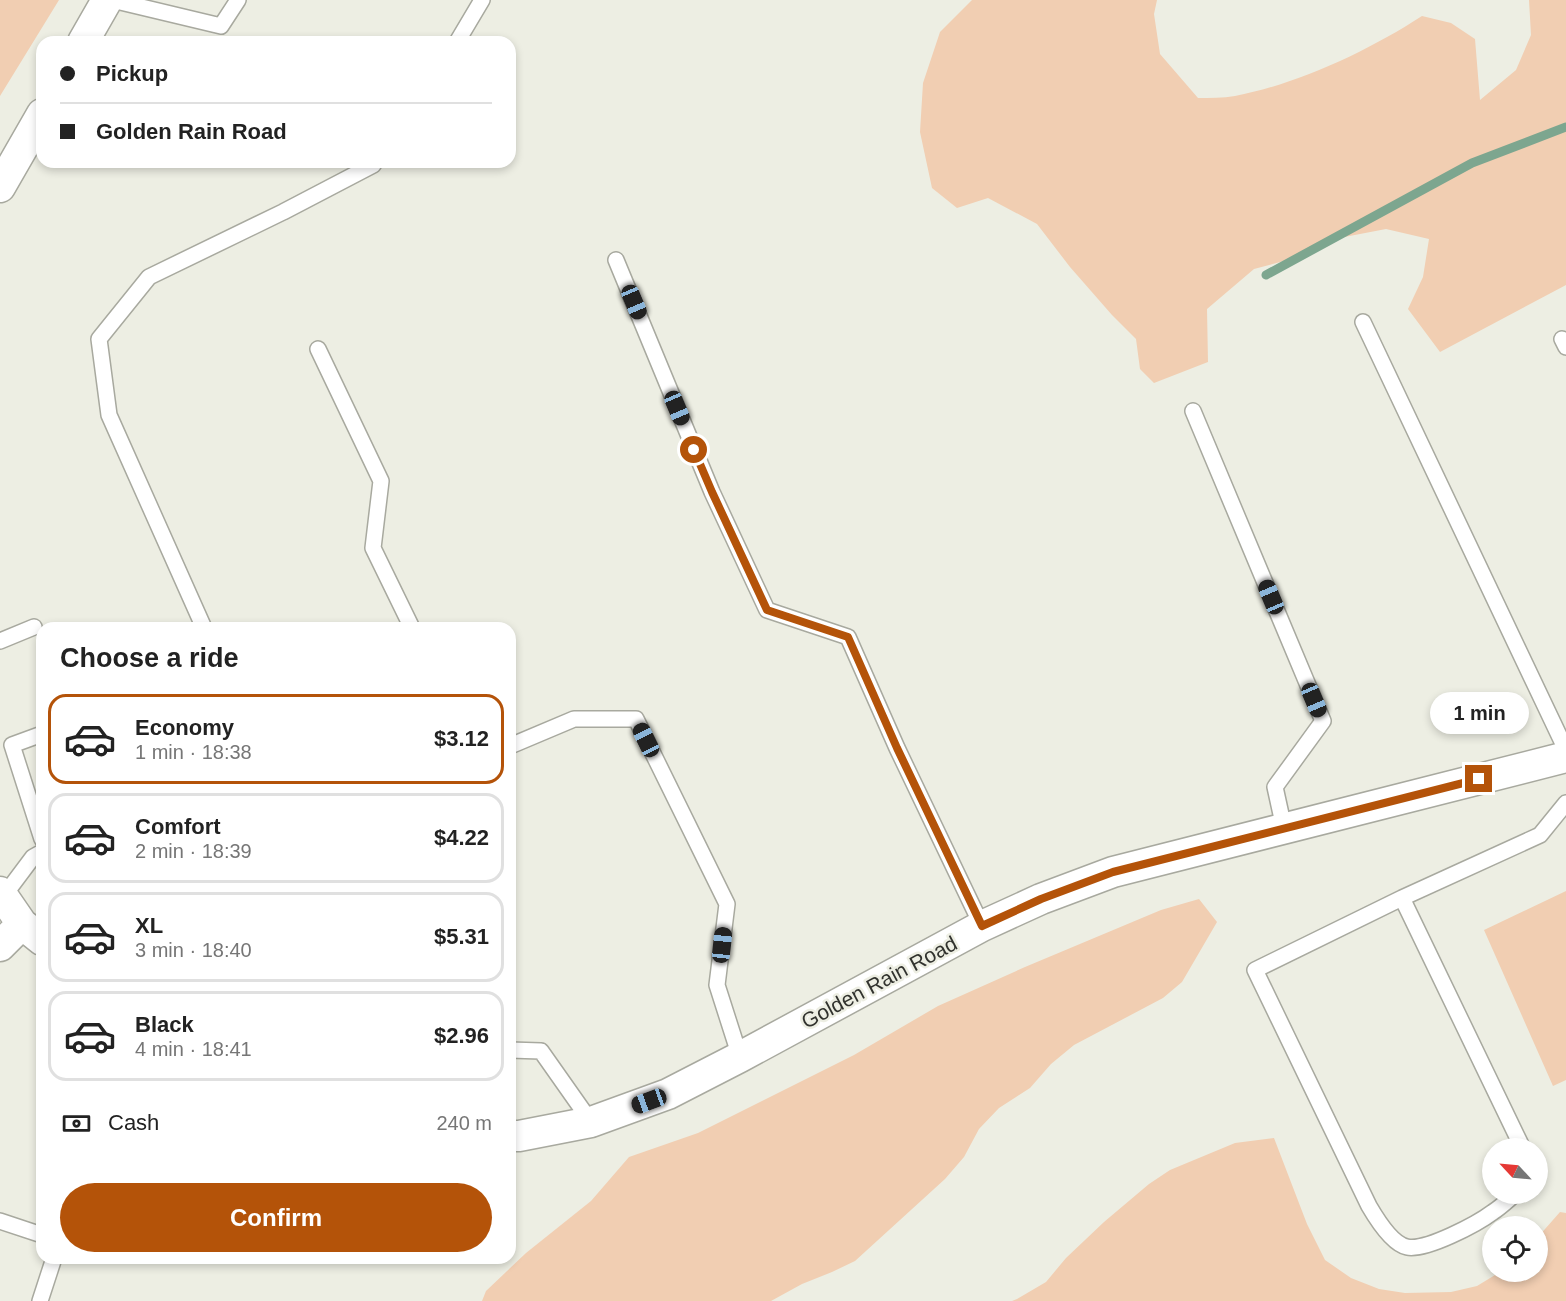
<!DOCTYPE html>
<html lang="en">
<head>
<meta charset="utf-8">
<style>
	:root { --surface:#fff; --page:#f2f2f2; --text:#222; --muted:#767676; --line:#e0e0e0; --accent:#b45309 }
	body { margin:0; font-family:Arial,sans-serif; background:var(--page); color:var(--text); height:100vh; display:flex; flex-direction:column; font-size:22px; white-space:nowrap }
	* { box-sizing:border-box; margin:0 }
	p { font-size:20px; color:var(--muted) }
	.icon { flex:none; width:33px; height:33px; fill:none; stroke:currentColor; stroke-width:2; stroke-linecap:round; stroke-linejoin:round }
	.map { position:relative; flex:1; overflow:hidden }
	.sheet { position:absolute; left:36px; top:622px; width:480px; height:642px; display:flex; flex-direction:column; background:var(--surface); border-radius:18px; box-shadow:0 3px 9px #0003 }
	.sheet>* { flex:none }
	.top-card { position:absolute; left:36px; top:36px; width:480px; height:132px; border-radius:18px; box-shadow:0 3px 9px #0003; display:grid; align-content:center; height:132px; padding:0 24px; background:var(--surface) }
	.needle { width:39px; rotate:296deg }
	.tools { position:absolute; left:1482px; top:1138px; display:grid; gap:12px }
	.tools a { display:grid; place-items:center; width:66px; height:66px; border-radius:50%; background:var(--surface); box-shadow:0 3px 9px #0003; font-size:30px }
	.end { position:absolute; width:27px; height:27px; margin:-14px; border:8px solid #b45309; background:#fff; box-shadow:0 0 0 3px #fff }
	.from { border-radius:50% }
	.bubble { position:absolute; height:42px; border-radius:21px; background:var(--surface); box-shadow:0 3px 9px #0003; font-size:20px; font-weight:600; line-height:42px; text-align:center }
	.car { position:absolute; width:18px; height:36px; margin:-18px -9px; border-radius:8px; box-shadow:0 0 4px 2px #0007; background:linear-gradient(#222 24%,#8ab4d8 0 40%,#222 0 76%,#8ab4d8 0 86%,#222 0) }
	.top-card b { display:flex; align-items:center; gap:21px; height:57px; font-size:22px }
	.top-card b+b { border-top:2px solid var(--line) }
	.top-card i { width:15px; height:15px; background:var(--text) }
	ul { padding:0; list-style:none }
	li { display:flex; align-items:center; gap:18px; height:90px; margin:0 12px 9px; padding:0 12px; border:3px solid var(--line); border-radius:18px }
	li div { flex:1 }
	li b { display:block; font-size:22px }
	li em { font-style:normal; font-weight:600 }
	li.on { border-color:var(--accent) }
	li>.icon { width:54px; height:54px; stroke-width:1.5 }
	h2 { padding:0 24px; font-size:27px; line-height:72px }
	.pay { display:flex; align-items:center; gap:15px; height:66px; padding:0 24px; font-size:22px }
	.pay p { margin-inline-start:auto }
	.cta { display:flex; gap:12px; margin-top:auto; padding:12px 24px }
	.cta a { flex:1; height:69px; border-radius:36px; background:var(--accent); color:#fff; font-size:24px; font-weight:600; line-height:69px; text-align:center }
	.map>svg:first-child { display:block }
	.green { fill:#f1ceb2 }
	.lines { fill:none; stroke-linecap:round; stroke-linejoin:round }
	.stream { stroke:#7da68f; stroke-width:9 }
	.lane-casing { stroke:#a8a99f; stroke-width:18 }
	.street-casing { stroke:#a8a99f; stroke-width:33 }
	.lane { stroke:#fff; stroke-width:15 }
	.street { stroke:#fff; stroke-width:30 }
	.route { stroke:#b45309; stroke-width:8 }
	.labels { text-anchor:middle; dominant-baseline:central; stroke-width:5; stroke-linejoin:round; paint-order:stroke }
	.street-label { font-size:21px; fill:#31322e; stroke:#edeee3 }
</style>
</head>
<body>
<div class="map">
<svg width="1566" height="1301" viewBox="0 0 1566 1301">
	<rect width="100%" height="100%" fill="#edeee3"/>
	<path class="green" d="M0 0H59L0 96Z
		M972 0H1157L1154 14 1160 54 1198 98C1210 98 1223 98 1235 96 1298 84 1368 51 1422 16L1451 23 1475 39 1480 100 1516 70 1531 35 1529 0H1566V285L1440 352 1408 309 1423 277 1429 239 1386 229 1334 239 1291 259 1254 269 1207 309 1208 362 1154 383 1140 369 1136 339 1112 315 1070 267 1037 224 988 198 957 208 932 188 920 132 923 83 940 32Z
		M1566 891V1080L1553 1086 1484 930Z
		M1199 899 1217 922 1182 982 1163 998 1074 1045 1051 1064 1030 1088 999 1108 979 1129 964 1157 945 1179 855 1261 832 1272 802 1284 771 1301H482L486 1291 526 1253 591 1201 629 1157 698 1133 854 1055 938 1006 1025 967 1161 910Z
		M1274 1138 1307 1224 1325 1260 1351 1278 1379 1289 1405 1293 1451 1292 1477 1286 1500 1272H1538V1237L1560 1212 1566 1213V1301H1012L1017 1299 1046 1282 1066 1258 1104 1222 1149 1184 1170 1170 1235 1143Z"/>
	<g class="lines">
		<path class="stream" d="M1266 275 1472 163 1566 127"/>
		<defs>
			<path id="lane" d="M112 0 221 26 238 0
				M457 42 482 0
				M616 260 712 492 767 610 848 637 897 748 982 926
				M1363 322 1566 750
				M1562 339 1566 347
				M318 349 381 481 373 548 412 628
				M1193 411 1323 721 1275 787 1284 828
				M204 628 109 415 99 339 149 277 283 212 373 165 375 162
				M0 641 34 627
				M42 734 12 745 42 839
				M510 746 574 719H636L727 904 717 985 740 1057
				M3 897 33 857 42 852
				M1402 898 1523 1149
				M510 1050 541 1051 591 1122
				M1515 1194C1508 1200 1501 1207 1493 1212 1477 1224 1426 1251 1407 1247 1392 1244 1376 1218 1369 1206L1255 970 1402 898 1540 835 1566 803
				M0 1221 42 1235
				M40 1301 54 1258"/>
			<path id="street" d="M83 42 107 0
				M0 187 42 114
				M0 892 22 924 42 940
				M0 946 22 924
				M510 1136H519L591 1122 668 1094 740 1057 982 926 1041 899 1113 872 1566 757"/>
		</defs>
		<use href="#lane" class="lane-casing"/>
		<use href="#street" class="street-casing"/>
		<use href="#lane" class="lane"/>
		<use href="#street" class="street"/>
	</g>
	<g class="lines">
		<path class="route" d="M694 450 712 492 767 610 848 637 897 748 982 926 1041 899 1113 872 1479 779"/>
	</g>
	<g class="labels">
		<g class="street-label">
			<text transform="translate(879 982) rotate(-28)">Golden Rain Road</text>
		</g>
	</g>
</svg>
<div class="tools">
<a><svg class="needle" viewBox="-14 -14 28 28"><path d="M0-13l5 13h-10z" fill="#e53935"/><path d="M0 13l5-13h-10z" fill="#767676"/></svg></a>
<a><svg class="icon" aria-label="locate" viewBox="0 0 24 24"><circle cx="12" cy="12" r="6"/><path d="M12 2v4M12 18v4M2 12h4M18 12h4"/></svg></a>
</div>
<i class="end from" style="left:694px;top:450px"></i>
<i class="end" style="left:1479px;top:779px"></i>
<div class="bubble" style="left:1430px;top:692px;width:99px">1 min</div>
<i class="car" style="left:634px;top:302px;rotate:157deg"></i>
<i class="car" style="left:677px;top:408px;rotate:157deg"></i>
<i class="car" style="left:1271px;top:597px;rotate:337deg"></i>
<i class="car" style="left:1314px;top:700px;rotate:157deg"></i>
<i class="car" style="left:646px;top:740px;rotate:334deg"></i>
<i class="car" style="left:722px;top:945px;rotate:6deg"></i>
<i class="car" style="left:649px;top:1101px;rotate:250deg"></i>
<div class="top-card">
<b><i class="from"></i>Pickup</b>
<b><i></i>Golden Rain Road</b>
</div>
<section class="sheet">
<h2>Choose a ride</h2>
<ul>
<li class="on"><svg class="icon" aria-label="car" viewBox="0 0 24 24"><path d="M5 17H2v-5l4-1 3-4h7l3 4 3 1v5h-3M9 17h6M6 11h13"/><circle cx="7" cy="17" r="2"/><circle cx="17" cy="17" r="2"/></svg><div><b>Economy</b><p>1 min · 18:38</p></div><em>$3.12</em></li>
<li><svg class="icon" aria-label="car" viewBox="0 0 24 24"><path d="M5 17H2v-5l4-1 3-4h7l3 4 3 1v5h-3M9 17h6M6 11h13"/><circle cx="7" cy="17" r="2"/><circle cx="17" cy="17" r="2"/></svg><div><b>Comfort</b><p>2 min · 18:39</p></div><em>$4.22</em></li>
<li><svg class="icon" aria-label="car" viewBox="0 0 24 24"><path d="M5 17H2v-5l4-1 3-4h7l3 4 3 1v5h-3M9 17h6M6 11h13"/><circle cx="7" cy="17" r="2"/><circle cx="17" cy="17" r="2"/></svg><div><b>XL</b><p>3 min · 18:40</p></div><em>$5.31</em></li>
<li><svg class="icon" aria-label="car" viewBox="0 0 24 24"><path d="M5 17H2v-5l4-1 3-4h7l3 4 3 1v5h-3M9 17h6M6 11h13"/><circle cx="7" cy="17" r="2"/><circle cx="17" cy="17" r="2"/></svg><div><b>Black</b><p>4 min · 18:41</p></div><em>$2.96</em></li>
</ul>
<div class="pay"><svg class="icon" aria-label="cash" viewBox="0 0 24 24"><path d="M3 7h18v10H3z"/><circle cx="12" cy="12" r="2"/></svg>Cash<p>240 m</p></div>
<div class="cta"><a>Confirm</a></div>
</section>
</div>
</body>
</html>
